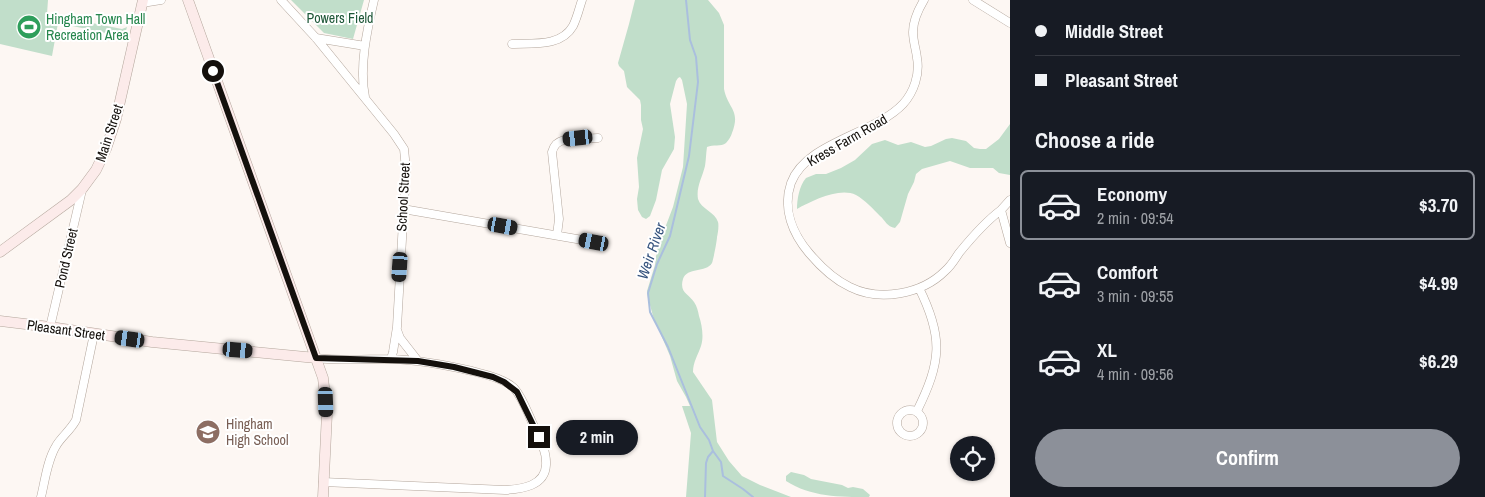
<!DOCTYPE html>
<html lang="en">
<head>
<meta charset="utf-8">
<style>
	:root { --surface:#171b24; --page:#242831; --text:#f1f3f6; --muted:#9ea1a6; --line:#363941; --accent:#8c9099 }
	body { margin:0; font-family:"Archivo Narrow",sans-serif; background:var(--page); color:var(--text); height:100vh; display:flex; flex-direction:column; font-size:19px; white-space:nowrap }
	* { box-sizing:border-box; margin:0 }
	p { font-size:16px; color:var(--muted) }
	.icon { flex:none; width:28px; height:28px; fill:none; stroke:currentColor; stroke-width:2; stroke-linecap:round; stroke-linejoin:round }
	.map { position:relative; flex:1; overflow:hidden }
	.side { display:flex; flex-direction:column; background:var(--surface); width:475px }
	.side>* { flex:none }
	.guide { display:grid; align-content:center; height:110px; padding:0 25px; background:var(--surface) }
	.fabs { position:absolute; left:950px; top:436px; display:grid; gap:10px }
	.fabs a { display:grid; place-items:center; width:45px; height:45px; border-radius:50%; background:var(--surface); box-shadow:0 1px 4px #0004; font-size:25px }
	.end { position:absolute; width:22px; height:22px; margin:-11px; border:6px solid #14100c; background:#fff; box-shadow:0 0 0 2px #fff }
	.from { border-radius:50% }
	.bubble { position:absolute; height:35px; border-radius:18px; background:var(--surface); box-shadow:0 1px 4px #0004; font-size:16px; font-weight:700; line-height:35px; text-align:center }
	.car { position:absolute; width:15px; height:30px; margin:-15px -8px; border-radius:6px; box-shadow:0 0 4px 1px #0007; background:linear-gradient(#222 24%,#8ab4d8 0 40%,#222 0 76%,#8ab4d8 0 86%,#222 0) }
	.guide b { display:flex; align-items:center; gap:18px; height:48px; font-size:19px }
	.guide b+b { border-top:1px solid var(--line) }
	.guide i { width:12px; height:12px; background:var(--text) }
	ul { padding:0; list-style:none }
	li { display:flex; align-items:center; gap:15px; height:70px; margin:0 10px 8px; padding:0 15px; border:2px solid transparent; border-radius:8px }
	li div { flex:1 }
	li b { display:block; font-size:19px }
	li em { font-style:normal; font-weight:700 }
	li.active { border-color:var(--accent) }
	li>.icon { width:45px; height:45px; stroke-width:1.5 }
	h2 { padding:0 25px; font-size:22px; line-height:60px }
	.primary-button { display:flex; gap:10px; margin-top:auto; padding:10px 25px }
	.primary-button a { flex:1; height:58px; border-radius:30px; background:var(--accent); color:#fff; font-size:20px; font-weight:700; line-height:58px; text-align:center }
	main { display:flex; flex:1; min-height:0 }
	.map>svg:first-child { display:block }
	.green { fill:#c1deca }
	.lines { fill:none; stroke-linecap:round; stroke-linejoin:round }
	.stream { stroke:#aabfde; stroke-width:2 }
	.street-casing { stroke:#b3a69c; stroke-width:9 }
	.secondary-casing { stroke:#b3a69c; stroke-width:11 }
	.street { stroke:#fff; stroke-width:8 }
	.secondary { stroke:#fcebea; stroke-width:10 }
	.route { stroke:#14100c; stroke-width:6 }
	.labels { text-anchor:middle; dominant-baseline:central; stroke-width:4; stroke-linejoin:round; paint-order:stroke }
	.park-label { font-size:14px; fill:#1e5738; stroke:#fff }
	.leisure-label { font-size:14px; fill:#27864d; stroke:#fff; text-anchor:start }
	.street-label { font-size:14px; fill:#14100c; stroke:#fff }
	.education-label { font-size:14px; fill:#785e54; stroke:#fff; text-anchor:start }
	.water-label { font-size:15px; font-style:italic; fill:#36537e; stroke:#fff }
</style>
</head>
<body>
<main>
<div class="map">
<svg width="1010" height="497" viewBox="0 0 1010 497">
	<rect width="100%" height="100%" fill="#fdf7f3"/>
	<path class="green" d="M0 0H48L47 14 122 29 127 27 123 41V38L120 36 58 23 52 56 0 44Z
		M291 0H364L353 39 324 33Z
		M635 0H708L719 13 724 25V89C728 109 741 110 732 133 731 136 729 140 726 143 721 147 713 144 707 147 706 153 706 160 705 166 702 178 696 187 698 199 701 209 715 212 718 222 719 225 718 233 717 237 717 241 713 261 712 263 706 273 687 267 683 279 679 293 689 294 694 302 697 306 698 311 699 316 702 325 704 337 701 346 698 355 693 362 693 372L712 400 717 442 729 461 742 476 760 485 791 497H686L691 433 682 406H690L686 397 677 381 670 356 653 316 648 298 647 291 655 265 657 249 673 207 683 167 687 104 682 80 680 77 678 78 676 81 670 104 675 137 674 149 662 170 656 200 650 216 646 219 642 217 638 210 637 199 639 187 637 158 643 129 641 120V105L640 100 627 87 624 71 619 66 618 63 629 24Z
		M1010 124V175L999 173 993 168H970L950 161 922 169 916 174 914 182 908 194 900 222 895 228C887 227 885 220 880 216 873 209 865 200 856 195 839 187 812 201 797 209 797 200 799 186 806 178L816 174H826L841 168 855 160 872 144 885 140 898 145 911 142 925 147 931 146 946 139 952 138 966 141 974 148 980 149H986L999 139Z
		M791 472 804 475 811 479 842 485 848 488 853 487 863 489 870 495 869 497C839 497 811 497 786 481V476Z"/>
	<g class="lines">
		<path class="stream" d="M686 0 690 40 696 57 698 82 689 156 670 236 657 264 648 293 650 312 668 347 700 427 709 440 713 451 708 457 706 463 705 497
			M713 451 721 462 723 476 743 489 753 497"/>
		<defs>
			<path id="street" d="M281 0 316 38 394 134 404 149 406 169 397 327 393 352 391 359
				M924 0C918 10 913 20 913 32 913 41 916 49 917 58 920 74 914 92 903 104 875 134 806 142 791 183 782 209 793 234 809 253 820 266 835 280 850 287 880 302 922 294 945 271 951 266 955 259 959 253 972 237 985 222 1001 210
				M973 0 1010 23
				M142 3 161 0
				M316 38 365 46
				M512 44C533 43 561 47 573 26 577 18 579 9 582 0
				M365 97C359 67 367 30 374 0
				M1010 200 1001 210 1010 243
				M403 209 594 242
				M557 235 559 219 552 152C554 145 557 142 564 140L598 138
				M50 327 82 190
				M397 330 400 338 418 361
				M316 358C342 361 367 359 392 359 419 360 446 365 472 371 486 375 503 378 514 388 522 397 527 411 532 422 538 435 547 450 546 465 545 486 522 489 505 490L323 482
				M897 423a13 13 0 1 1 26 0a13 13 0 1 1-26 0Z
				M917 411C941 362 944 338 919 288
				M41 497C45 481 47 461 56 446 61 437 70 431 76 420L94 334"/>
			<path id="secondary" d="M188 0 323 378 327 413 323 497
				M0 252 71 200 82 189 96 170 106 149 116 119 143 0
				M0 321 50 327 152 342 316 358"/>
		</defs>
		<use href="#street" class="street-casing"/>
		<use href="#secondary" class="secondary-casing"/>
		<use href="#street" class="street"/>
		<use href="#secondary" class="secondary"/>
	</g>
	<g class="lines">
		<path class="route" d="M213 71 316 358 418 361 454 367 493 377 504 382 517 392 539 437"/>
	</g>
	<defs>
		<symbol id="stadium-disc" viewBox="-11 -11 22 22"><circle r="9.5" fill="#2e9e5b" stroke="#fff"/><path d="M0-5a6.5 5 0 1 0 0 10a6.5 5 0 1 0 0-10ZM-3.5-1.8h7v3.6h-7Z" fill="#fff"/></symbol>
		<symbol id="school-disc" viewBox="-11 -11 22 22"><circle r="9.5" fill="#8d6e63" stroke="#fff"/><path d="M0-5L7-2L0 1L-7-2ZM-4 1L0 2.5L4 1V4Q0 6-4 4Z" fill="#fff"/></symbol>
	</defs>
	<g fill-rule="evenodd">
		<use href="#stadium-disc" x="15" y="13" width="28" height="28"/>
		<use href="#school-disc" x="194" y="418" width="28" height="28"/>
	</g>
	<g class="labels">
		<g class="park-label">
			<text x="340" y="18">Powers Field</text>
		</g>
		<g class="leisure-label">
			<text x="46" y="19">Hingham Town Hall<tspan x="46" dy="16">Recreation Area</tspan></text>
		</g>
		<g class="street-label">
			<text transform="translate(109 133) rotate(-72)">Main Street</text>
			<text transform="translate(847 140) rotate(-30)">Kress Farm Road</text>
			<text transform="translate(403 197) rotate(-87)">School Street</text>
			<text transform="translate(66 258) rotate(-77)">Pond Street</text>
			<text transform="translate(66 330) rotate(8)">Pleasant Street</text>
		</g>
		<g class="education-label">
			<text x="226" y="424">Hingham<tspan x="226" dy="16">High School</tspan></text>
		</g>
		<g class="water-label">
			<text transform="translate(651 251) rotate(-71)">Weir River</text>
		</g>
	</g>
</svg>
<div class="fabs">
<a><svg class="icon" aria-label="locate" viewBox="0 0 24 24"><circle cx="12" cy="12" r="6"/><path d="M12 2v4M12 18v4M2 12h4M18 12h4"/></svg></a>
</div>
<i class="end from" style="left:213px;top:71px"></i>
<i class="end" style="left:539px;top:437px"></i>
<div class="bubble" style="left:556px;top:420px;width:82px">2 min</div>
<i class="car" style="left:578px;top:138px;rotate:264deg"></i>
<i class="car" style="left:503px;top:226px;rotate:100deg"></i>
<i class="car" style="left:594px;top:242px;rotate:281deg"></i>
<i class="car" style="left:400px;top:267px;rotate:184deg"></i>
<i class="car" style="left:130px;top:339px;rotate:278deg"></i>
<i class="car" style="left:238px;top:350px;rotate:95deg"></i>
<i class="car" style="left:326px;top:402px;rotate:178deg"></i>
</div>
<section class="side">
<div class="guide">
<b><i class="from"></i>Middle Street</b>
<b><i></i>Pleasant Street</b>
</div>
<h2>Choose a ride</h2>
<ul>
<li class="active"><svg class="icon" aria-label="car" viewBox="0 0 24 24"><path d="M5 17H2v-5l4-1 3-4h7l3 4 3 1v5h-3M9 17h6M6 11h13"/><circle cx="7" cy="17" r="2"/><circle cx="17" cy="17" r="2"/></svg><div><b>Economy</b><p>2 min · 09:54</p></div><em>$3.70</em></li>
<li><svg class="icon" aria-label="car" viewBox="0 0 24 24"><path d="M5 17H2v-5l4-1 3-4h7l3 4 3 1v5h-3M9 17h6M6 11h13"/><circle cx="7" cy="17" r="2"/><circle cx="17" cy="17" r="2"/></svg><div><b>Comfort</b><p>3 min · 09:55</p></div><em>$4.99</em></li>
<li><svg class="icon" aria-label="car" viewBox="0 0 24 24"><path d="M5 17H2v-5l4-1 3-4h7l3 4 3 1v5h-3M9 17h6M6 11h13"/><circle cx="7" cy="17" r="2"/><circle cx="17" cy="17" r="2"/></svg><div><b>XL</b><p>4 min · 09:56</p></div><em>$6.29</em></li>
</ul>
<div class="primary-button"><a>Confirm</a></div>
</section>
</main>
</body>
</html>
